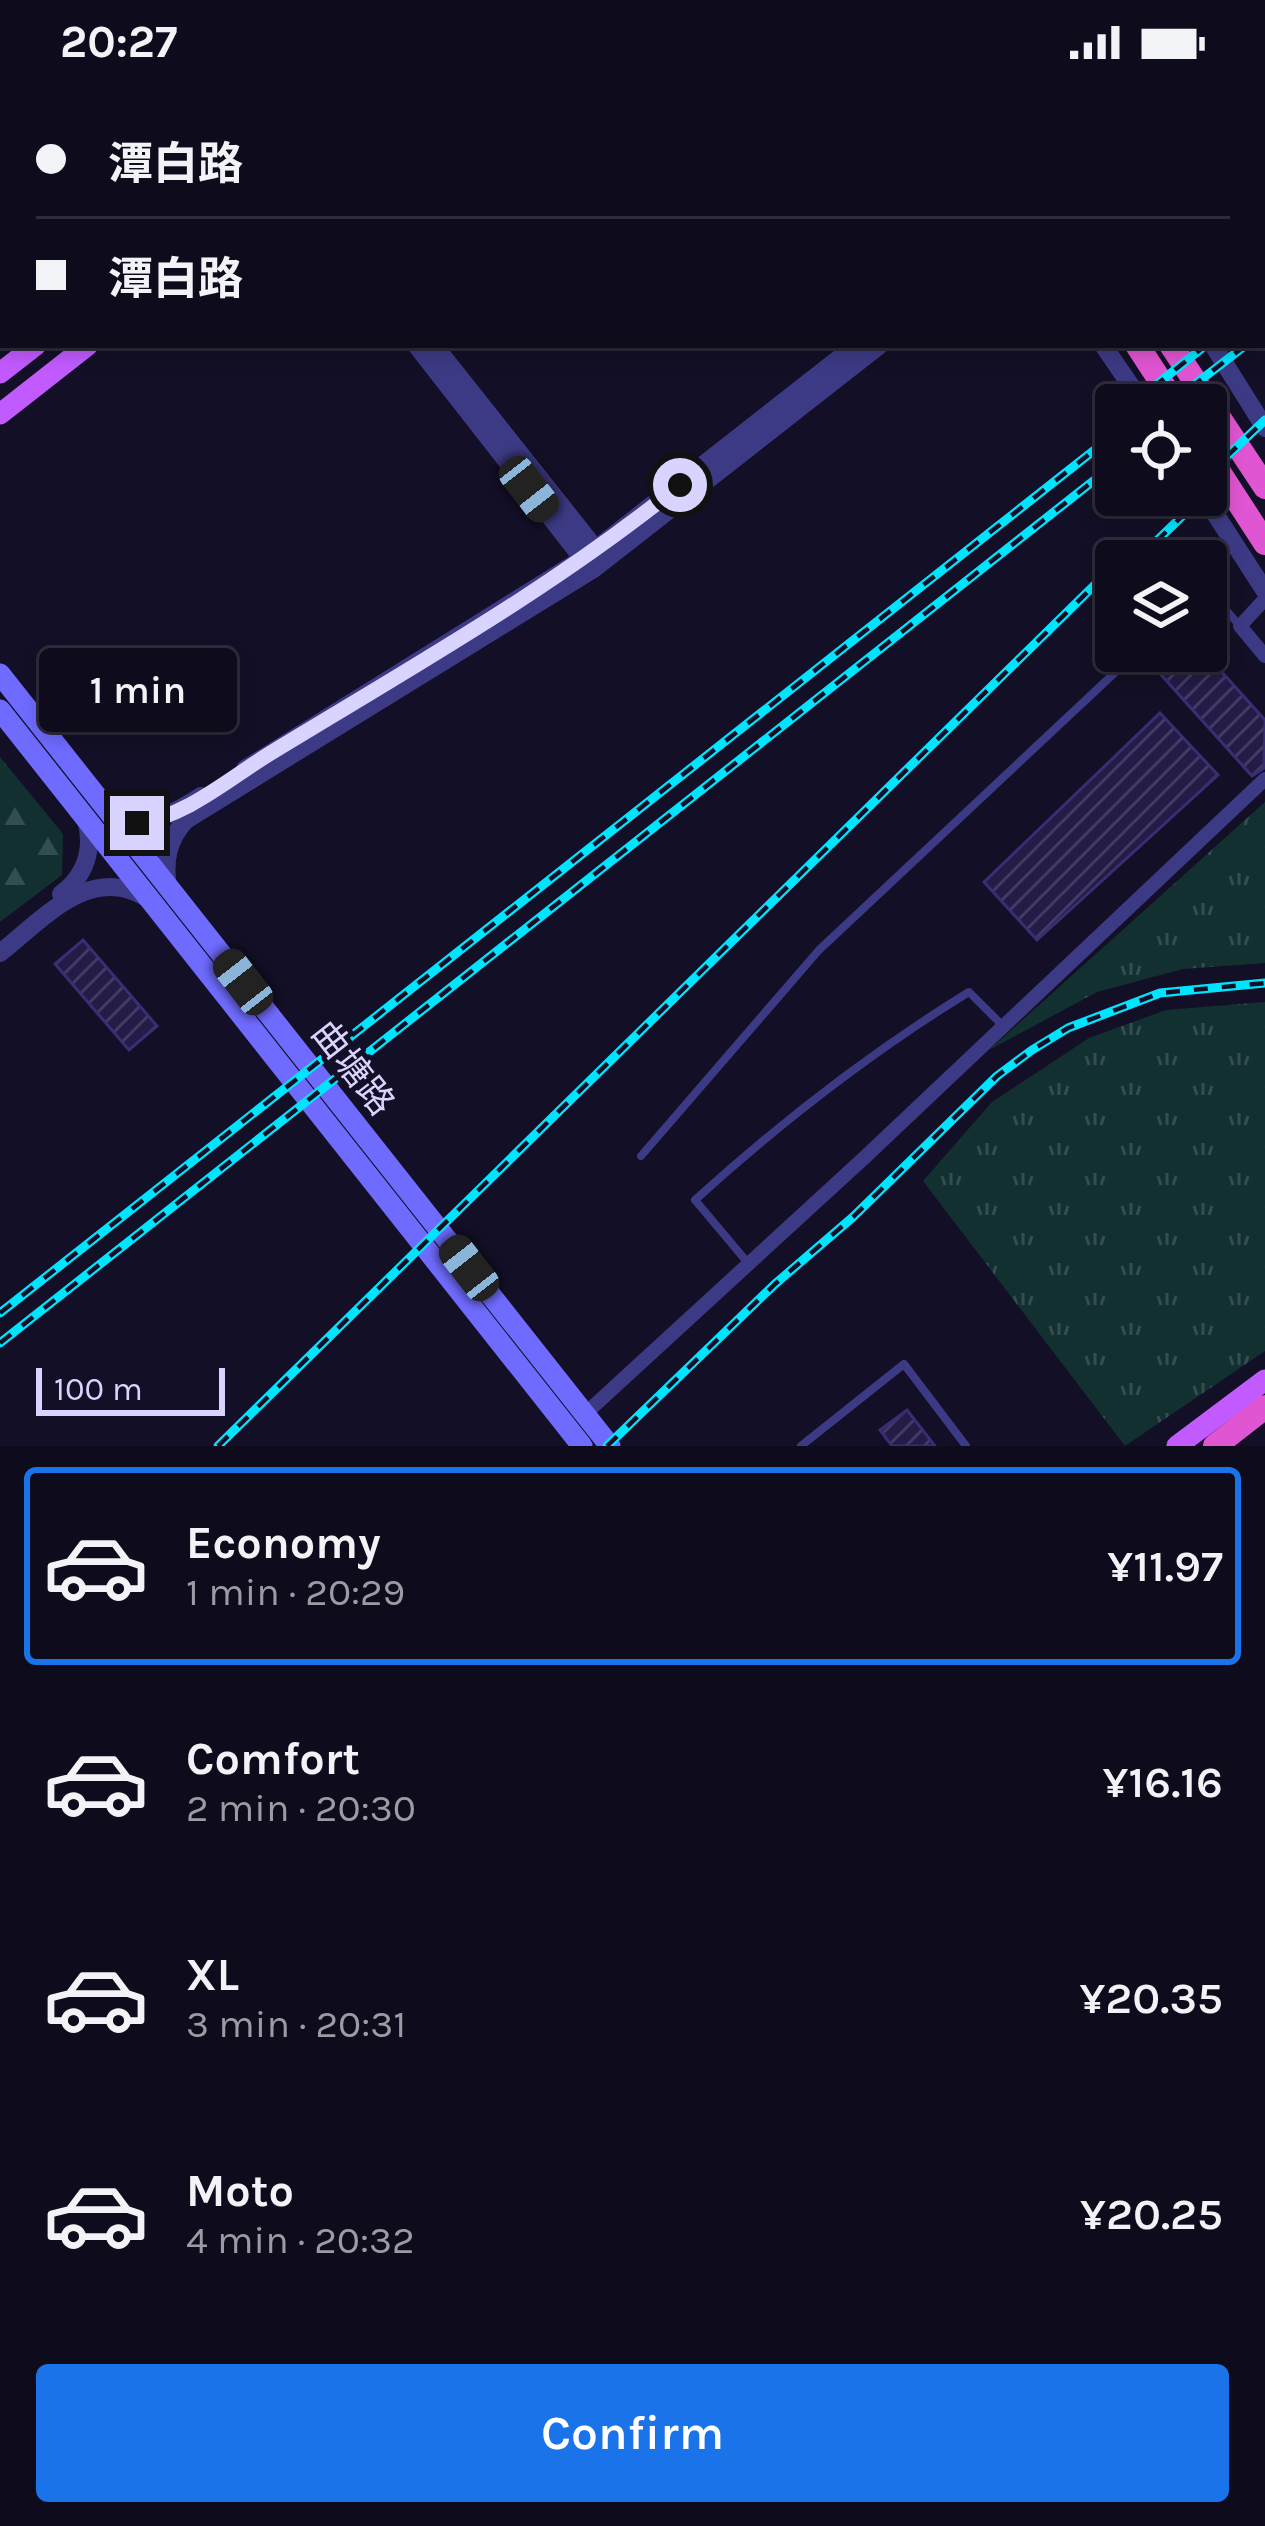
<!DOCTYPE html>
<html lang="en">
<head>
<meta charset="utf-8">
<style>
	:root { --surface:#0e0b1c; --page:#1c1929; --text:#f1f3f6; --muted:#9b9ba3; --line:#2e2b3b; --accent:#1a73e8 }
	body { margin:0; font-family:Karla,"Noto Sans SC",sans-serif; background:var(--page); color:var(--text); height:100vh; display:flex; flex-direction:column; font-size:45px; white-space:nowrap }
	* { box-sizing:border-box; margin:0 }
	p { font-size:39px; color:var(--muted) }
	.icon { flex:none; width:66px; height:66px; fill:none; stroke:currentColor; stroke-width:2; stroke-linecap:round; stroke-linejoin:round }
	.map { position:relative; height:1362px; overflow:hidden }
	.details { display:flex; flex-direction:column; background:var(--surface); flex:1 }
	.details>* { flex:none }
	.top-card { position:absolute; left:0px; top:0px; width:1266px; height:264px; box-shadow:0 6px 18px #0003,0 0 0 3px var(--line); display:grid; align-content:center; height:264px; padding:0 36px; background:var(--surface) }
	.tools { position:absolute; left:1095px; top:300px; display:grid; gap:24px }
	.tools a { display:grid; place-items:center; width:132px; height:132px; border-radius:12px; background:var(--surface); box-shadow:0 6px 18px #0003,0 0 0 3px var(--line); font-size:60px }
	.scale { position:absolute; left:36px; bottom:30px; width:189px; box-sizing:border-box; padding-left:12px; border:6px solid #d9d4ff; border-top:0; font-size:33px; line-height:42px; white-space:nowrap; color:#d9d4ff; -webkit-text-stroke:9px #130f26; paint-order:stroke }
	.end { position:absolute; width:54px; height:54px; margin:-27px; border:15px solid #d9d4ff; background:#111; box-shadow:0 0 0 6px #111 }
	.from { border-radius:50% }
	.bubble { position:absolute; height:84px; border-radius:12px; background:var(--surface); box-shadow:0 6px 18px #0003,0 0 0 3px var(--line); font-size:39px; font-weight:600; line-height:84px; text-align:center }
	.car { position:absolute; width:36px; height:72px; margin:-36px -18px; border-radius:15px; box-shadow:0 0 9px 3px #0007; background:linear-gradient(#222 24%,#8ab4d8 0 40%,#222 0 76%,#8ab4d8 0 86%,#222 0) }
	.top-card b { display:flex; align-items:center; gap:42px; height:114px; font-size:45px }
	.top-card b+b { border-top:3px solid var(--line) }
	.top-card i { width:30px; height:30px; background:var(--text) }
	ul { padding:21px 0 0; list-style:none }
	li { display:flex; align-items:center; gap:36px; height:198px; margin:0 24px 18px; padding:0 12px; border:6px solid transparent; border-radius:12px }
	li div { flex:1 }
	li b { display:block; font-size:45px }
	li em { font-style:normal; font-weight:600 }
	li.active { border-color:var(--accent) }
	li>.icon { width:108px; height:108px; stroke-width:1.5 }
	.cta { display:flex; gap:24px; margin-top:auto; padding:24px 36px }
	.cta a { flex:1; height:138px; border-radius:12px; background:var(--accent); color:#fff; font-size:48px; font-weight:600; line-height:138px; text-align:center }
	.status { display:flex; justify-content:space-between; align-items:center; height:84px; padding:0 60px; background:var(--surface); direction:ltr }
	.status svg { height:33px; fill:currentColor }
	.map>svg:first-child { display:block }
	.grass { fill:url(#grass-tufts) }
	.forest { fill:url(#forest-firs) }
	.building { fill:url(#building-hatch); stroke:#3b2d73; stroke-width:3 }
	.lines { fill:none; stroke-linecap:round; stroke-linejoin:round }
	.service { stroke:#3d3a85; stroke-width:8 }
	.minor { stroke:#3d3a85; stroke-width:14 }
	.tertiary { stroke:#3d3a85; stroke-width:18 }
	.secondary { stroke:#6f6bff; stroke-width:21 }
	.primary { stroke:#c25bff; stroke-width:21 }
	.trunk { stroke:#e055d1; stroke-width:24 }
	.rail-casing { stroke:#00e5ff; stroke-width:9 }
	.rail { stroke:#130f26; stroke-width:4.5; stroke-dasharray:14; stroke-linecap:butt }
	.route { stroke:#d9d4ff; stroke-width:15 }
	.labels { text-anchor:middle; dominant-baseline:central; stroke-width:10; stroke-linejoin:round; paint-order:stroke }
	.street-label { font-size:36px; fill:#d9d4ff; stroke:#130f26 }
</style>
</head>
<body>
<div class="status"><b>20:27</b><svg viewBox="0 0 49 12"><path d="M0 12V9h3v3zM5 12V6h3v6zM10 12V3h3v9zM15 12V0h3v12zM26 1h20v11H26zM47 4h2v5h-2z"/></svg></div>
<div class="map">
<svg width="1265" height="1362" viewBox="0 0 1265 1362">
	<defs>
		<pattern id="grass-tufts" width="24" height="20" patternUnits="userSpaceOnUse" patternTransform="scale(3)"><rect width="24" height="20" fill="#12302f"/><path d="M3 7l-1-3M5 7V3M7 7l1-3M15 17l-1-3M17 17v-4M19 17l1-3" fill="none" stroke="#344d4e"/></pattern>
		<pattern id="forest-firs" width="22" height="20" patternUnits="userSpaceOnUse" patternTransform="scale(3)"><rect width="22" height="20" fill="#12302f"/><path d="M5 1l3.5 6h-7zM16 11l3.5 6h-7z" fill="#344d4e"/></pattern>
		<pattern id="building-hatch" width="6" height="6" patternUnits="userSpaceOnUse" patternTransform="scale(3)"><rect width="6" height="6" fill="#241b47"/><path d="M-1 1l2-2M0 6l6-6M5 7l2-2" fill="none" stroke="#433b63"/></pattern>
	</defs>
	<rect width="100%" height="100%" fill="#130f26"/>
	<path class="grass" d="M1265 718V879L1183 885 1097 908 989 966Z
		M1265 918V1267L1125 1362 923 1097 992 1018 1089 954 1166 926Z"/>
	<path class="forest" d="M0 673 63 750 62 791 0 838Z"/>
	<path class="building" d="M1174 567H1203L1265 636 1264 684 1252 692 1155 584Z
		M1160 629 1218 691 1037 856 984 798Z
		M83 856 157 942 129 966 55 880Z
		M907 1326 935 1362H892L880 1346Z"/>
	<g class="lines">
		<path class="service" d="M1206 503 1239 541
			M641 1072 819 866 1138 567
			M748 1179 695 1116C780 1039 871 968 969 908L1003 942
			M801 1362 904 1280 966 1362"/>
		<path class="minor" d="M1265 515 1240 542 1265 572
			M585 1330 864 1074 1265 695"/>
		<path class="tertiary" d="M209 0 212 3
			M228 0 231 3
			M918 0 919 3
			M1050 0 1052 3
			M1184 3 1188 0
			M1204 3 1208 0
			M416 261 590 484
			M434 261 602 473
			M1103 261 1144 321
			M1213 261 1265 344
			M1203 411 1265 507
			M245 685 587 472 856 261
			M111 728C145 747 171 731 201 712
			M168 804C164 778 167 756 186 736L595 484 880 261
			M61 810C86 791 94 765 86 735
			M0 869C42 836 89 780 145 813"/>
		<path class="secondary" d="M948 0 950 3
			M1027 0 1029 3
			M0 590 610 1362
			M0 626 582 1362"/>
		<path class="primary" d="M364 3 368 0
			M417 3 421 0
			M0 289 36 261
			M0 330 88 261
			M1177 1362 1265 1296"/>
		<path class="trunk" d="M965 0 967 3
			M995 0 997 3
			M1137 261 1176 321
			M1171 261 1265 403
			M1206 368 1265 459
			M1215 1362 1265 1323"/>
		<defs>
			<path id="rail" d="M1263 213 1265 211
				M1263 248 1265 246
				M1131 321 1206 261
				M1168 321 1246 261
				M1206 392 1265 336
				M1136 477 1204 411
				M0 1229 1116 349
				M0 1259 1116 379
				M218 1362 1116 480
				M607 1362 775 1200 853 1133 997 992 1032 966 1068 944 1160 909 1265 899"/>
		</defs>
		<use href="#rail" class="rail-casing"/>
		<use href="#rail" class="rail"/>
	</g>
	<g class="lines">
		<path class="route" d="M137 739C187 733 232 692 274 667 412 583 554 503 680 401"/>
	</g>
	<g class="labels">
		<g class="street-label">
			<text transform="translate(353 984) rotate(52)">曲塘路</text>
		</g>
	</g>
</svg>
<div class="tools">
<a><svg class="icon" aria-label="locate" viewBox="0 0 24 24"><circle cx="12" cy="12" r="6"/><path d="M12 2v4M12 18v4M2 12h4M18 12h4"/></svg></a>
<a><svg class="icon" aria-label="layers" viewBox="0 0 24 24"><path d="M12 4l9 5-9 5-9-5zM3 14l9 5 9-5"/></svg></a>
</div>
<div class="scale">100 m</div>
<i class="end from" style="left:680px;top:401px"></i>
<i class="end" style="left:137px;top:739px"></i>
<div class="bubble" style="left:39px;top:564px;width:198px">1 min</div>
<i class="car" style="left:529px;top:405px;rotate:142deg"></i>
<i class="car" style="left:243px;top:898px;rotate:322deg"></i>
<i class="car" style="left:469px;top:1184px;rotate:322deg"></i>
<div class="top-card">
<b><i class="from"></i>潭白路</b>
<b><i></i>潭白路</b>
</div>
</div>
<section class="details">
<ul>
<li class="active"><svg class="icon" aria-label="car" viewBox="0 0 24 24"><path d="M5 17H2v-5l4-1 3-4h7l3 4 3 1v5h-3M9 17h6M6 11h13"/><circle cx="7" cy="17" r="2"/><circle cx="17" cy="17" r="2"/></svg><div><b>Economy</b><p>1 min · 20:29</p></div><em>¥11.97</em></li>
<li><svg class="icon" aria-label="car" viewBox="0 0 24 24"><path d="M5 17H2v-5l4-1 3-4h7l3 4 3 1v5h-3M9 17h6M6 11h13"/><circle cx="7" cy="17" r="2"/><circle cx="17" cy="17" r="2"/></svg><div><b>Comfort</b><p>2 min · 20:30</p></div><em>¥16.16</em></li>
<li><svg class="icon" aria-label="car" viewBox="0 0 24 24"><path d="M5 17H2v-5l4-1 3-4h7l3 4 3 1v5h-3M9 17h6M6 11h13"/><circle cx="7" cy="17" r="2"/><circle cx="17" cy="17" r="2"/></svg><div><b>XL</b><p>3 min · 20:31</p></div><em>¥20.35</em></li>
<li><svg class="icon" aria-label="car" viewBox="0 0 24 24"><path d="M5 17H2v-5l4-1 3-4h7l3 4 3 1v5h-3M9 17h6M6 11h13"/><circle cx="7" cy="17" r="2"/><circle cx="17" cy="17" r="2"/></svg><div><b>Moto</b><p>4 min · 20:32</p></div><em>¥20.25</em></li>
</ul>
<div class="cta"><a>Confirm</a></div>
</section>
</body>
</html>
